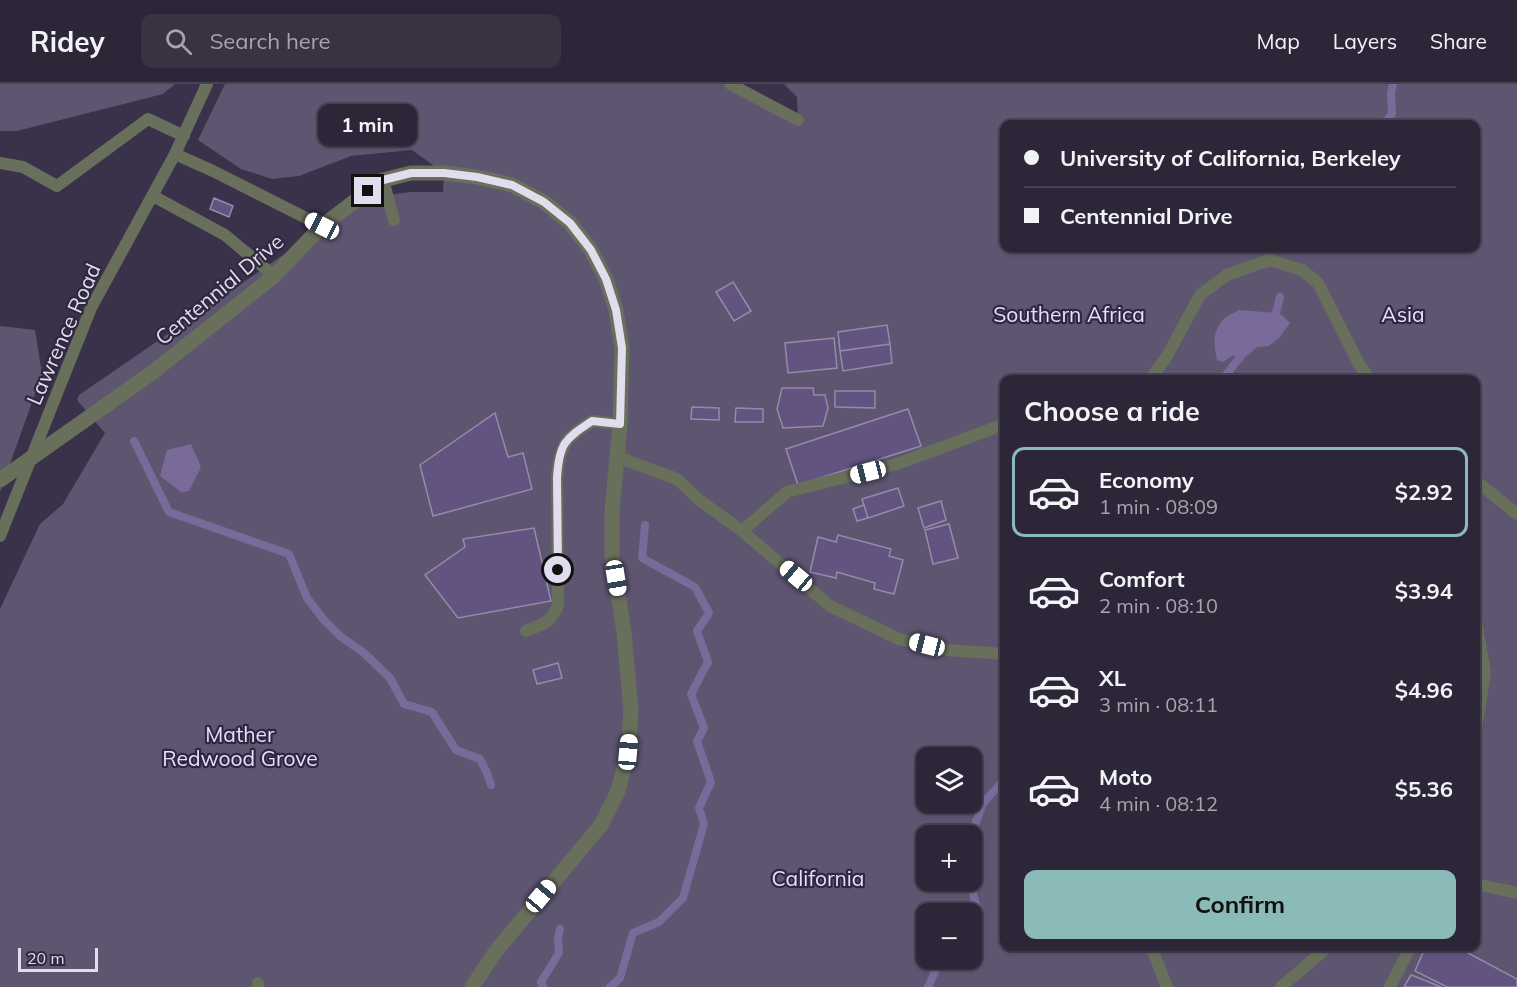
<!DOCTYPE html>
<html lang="en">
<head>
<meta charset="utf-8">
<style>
	:root { --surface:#2c2638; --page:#383243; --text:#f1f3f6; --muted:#a6a5ae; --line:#484353; --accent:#8bbbb9 }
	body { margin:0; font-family:Mulish,sans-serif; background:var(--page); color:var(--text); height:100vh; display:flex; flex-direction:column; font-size:22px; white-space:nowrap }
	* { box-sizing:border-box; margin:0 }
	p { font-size:20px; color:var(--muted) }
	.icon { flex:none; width:33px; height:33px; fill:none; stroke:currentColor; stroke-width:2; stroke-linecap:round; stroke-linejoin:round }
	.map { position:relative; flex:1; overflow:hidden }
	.panel { position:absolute; left:1000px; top:291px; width:480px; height:576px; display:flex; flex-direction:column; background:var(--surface); border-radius:12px; box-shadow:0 2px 4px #0004,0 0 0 2px var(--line) }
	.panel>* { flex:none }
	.top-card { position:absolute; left:1000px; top:36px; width:480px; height:132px; border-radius:12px; box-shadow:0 2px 4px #0004,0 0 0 2px var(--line); display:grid; align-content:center; height:132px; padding:0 24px; background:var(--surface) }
	.controls { position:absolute; left:916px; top:663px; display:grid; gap:12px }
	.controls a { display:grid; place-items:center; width:66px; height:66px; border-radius:12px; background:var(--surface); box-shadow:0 2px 4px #0004,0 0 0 2px var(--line); font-size:30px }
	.scale { position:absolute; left:18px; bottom:15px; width:80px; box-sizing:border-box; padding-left:6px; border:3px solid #e2ddee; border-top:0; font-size:16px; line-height:21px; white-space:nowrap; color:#e2ddee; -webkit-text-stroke:4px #2f2840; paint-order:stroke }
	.end { position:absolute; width:27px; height:27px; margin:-14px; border:8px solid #e2ddee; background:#111; box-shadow:0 0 0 3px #111 }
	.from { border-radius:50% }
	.bubble { position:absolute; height:42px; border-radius:12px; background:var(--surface); box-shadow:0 2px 4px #0004,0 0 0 2px var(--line); font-size:20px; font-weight:700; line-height:42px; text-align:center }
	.car { position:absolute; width:18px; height:36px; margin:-18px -9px; border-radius:8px; box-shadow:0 0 4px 2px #0007; background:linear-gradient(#fff 24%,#345 0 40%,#fff 0 76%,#345 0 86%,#fff 0) }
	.top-card b { display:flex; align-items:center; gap:21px; height:57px; font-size:22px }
	.top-card b+b { border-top:2px solid var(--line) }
	.top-card i { width:15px; height:15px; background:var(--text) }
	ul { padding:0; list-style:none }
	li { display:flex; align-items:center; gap:18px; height:90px; margin:0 12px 9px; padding:0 12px; border:3px solid transparent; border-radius:12px }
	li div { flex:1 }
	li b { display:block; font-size:22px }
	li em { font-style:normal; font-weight:700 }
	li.selected { border-color:var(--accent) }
	li>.icon { width:54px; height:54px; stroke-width:1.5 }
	h2 { padding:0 24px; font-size:27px; line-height:72px }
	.action { display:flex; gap:12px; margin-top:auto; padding:12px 24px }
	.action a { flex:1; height:69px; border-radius:12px; background:var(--accent); color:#111; font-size:24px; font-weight:700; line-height:69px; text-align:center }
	header { display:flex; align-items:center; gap:36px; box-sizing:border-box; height:84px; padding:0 30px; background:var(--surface); border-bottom:2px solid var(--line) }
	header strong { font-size:28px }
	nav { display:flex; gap:33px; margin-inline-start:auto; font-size:21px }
	.search { width:420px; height:54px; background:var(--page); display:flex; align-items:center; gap:15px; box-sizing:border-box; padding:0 21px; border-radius:12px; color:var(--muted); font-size:22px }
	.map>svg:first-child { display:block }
	.green { fill:#5e5671; fill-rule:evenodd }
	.water { fill:#796a9a }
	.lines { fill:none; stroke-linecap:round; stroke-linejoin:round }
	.stream { stroke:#796a9a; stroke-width:8 }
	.building { fill:#625381; stroke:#948ba9; stroke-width:1.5 }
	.service { stroke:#686f5a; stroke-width:12 }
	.tertiary { stroke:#686f5a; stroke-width:15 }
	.tertiary-bridge { stroke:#686f5a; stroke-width:15 }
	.route { stroke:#e2ddee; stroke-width:8 }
	.labels { text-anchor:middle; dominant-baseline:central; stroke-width:4.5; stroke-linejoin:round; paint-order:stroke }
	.street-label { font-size:21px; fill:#e2ddee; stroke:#2f2840 }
	.park-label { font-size:21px; fill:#e7defc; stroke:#2f2840 }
</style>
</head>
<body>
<header>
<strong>Ridey</strong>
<div class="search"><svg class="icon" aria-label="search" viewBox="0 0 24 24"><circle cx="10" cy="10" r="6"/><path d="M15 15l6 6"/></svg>Search here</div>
<nav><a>Map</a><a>Layers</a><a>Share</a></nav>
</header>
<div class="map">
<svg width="1517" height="903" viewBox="0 0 1517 903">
	<rect width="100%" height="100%" fill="#3a324b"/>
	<path class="green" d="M0 0H175L163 10 17 47H0Z
		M225 0H730L798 35 797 13 784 0H1517V903H0V525L40 440 63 420 105 349 77 316 79 311 283 171 347 123 368 114 410 108H443L444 89 412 66 351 72 299 92 272 95 241 85 198 56ZM1005 40H1476V164H1005ZM1005 296H1476V862H1005ZM927 674H972V718H927ZM927 752H972V796H927ZM927 830H972V874H927Z
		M0 242 35 246 42 290 0 408Z"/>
	<path class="water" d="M1239 226 1276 229 1282 231 1290 239 1279 254 1269 262 1257 263 1248 271 1232 272 1223 278 1217 276C1214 262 1212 249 1222 237 1226 232 1234 229 1239 226Z
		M191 360 201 383 189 407 181 408 160 392 167 366Z"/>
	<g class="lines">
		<path class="stream" d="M1379 40 1386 37 1392 30 1391 9 1393 0
			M1269 236 1276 229 1280 213
			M1222 296 1248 263
			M134 357 169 428 289 470 307 514 324 536 340 552 364 569 390 594 404 620 432 628 456 666 480 675 487 689 491 701
			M971 752 983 719 1005 695
			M969 796 978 827 972 836
			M543 903 541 898 559 869 558 854 560 845
			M610 903 620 894 633 849 659 838 683 814 704 740 699 724 711 698 697 657 704 644 691 610 708 578 697 547 709 529 695 503 642 474 645 441
			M928 903 935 888 937 874"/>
	</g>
	<path class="building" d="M214 114 233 122 229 133 210 125Z
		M733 198 751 227 734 237 716 208Z
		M887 241 890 260 840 267 838 248Z
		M834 254 837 284 788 289 785 259Z
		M890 260 892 279 843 287 840 267Z
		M782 304H813L814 311H825L828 324 823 342 783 344 777 325Z
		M835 307H875V324L835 323Z
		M692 323 719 324V336L691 335Z
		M736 324 763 325V338H735Z
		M908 325 921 362 798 401 786 365Z
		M495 329 508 373 523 369 532 405 433 432 420 381Z
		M898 404 904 422 868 434 862 415Z
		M941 417 946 436 924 444 918 424Z
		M864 421 868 434 857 437 853 425Z
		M949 440 958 474 933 480 925 446Z
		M534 444 551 517 458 534 425 491 465 463 463 455Z
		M838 451 891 465 889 472 903 476 894 510 874 505 875 499 837 488 836 494 810 488 818 453 836 458Z
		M558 579 562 594 537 600 533 586Z
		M1071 862H1096L1095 868Z
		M1429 862H1455L1517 895V903H1447L1415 887 1425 864Z
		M1411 891 1414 892 1441 903H1404Z"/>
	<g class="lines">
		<path class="service" d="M730 0 798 36
			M175 70 213 87 322 142
			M0 79 23 83 57 102 148 35 184 52
			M383 96 394 136
			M153 112 225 151 274 192
			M1150 296 1167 272 1200 211 1227 191 1269 176 1302 186 1318 199 1359 280 1370 296
			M617 373 677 395 698 415 742 447 830 522 899 555 947 566 1005 570
			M1476 397 1517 430
			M742 447 787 408 897 380 1005 340
			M0 452 91 224 175 70 207 0
			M1476 537 1485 589 1476 645
			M526 547C543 540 551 539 558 521L557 394C559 360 566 354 592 337L620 340
			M1476 800 1517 809
			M1151 862 1167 903
			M258 899V903
			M1281 903 1329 862
			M1390 903 1411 862"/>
		<path class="tertiary" d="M153 288 274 192 322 142 383 96 411 89H444L477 93 512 101 544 118 570 139 591 166 606 195 616 226 622 264 620 340 612 428V471L624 548 631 627 628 668 618 707 601 741 496 867 472 903"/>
		<path class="tertiary-bridge" d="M0 396 153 288"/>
	</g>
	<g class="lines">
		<path class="route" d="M368 107 383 96 411 89H444L477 93 512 101 544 118 570 139 591 166 606 195 616 226 622 264 620 340 592 337C565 355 559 359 557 394L558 486"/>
	</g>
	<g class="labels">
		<g class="street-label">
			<text transform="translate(219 205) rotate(-40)">Centennial Drive</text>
			<text transform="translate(63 250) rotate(-66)">Lawrence Road</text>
		</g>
		<g class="park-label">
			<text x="1069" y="230">Southern Africa</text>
			<text x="1403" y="230">Asia</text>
			<text x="240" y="650">Mather<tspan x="240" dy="24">Redwood Grove</tspan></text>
			<text x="818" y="794">California</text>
		</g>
	</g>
</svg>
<div class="controls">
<a><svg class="icon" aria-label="layers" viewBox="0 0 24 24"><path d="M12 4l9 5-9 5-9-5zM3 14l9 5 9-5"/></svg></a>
<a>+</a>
<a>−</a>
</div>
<div class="scale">20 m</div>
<i class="end from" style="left:558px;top:486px"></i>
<i class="end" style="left:368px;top:107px"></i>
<div class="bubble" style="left:318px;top:20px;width:99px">1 min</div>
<i class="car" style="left:322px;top:142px;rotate:297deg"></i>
<i class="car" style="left:868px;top:388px;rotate:256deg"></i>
<i class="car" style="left:796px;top:492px;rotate:310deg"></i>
<i class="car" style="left:616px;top:494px;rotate:171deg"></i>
<i class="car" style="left:927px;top:561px;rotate:284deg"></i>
<i class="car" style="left:628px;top:668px;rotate:5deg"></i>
<i class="car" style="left:541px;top:812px;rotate:40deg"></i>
<div class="top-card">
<b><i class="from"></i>University of California, Berkeley</b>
<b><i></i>Centennial Drive</b>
</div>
<section class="panel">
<h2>Choose a ride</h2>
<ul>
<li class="selected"><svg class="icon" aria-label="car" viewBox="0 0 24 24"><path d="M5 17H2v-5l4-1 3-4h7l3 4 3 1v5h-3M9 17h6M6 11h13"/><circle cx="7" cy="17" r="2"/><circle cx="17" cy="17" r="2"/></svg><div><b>Economy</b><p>1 min · 08:09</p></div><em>$2.92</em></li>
<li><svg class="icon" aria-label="car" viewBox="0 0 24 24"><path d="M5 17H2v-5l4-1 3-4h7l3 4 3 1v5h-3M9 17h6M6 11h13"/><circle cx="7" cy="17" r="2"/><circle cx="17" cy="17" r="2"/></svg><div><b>Comfort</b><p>2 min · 08:10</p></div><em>$3.94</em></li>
<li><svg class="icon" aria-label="car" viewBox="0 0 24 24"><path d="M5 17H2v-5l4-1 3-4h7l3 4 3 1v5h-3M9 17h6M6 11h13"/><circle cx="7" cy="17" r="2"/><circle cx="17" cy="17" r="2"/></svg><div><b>XL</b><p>3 min · 08:11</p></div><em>$4.96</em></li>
<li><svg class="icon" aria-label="car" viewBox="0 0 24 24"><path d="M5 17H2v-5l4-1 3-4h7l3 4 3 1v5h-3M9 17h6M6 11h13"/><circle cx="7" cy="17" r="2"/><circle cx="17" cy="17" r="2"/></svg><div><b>Moto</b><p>4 min · 08:12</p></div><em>$5.36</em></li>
</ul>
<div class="action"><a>Confirm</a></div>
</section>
</div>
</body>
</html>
